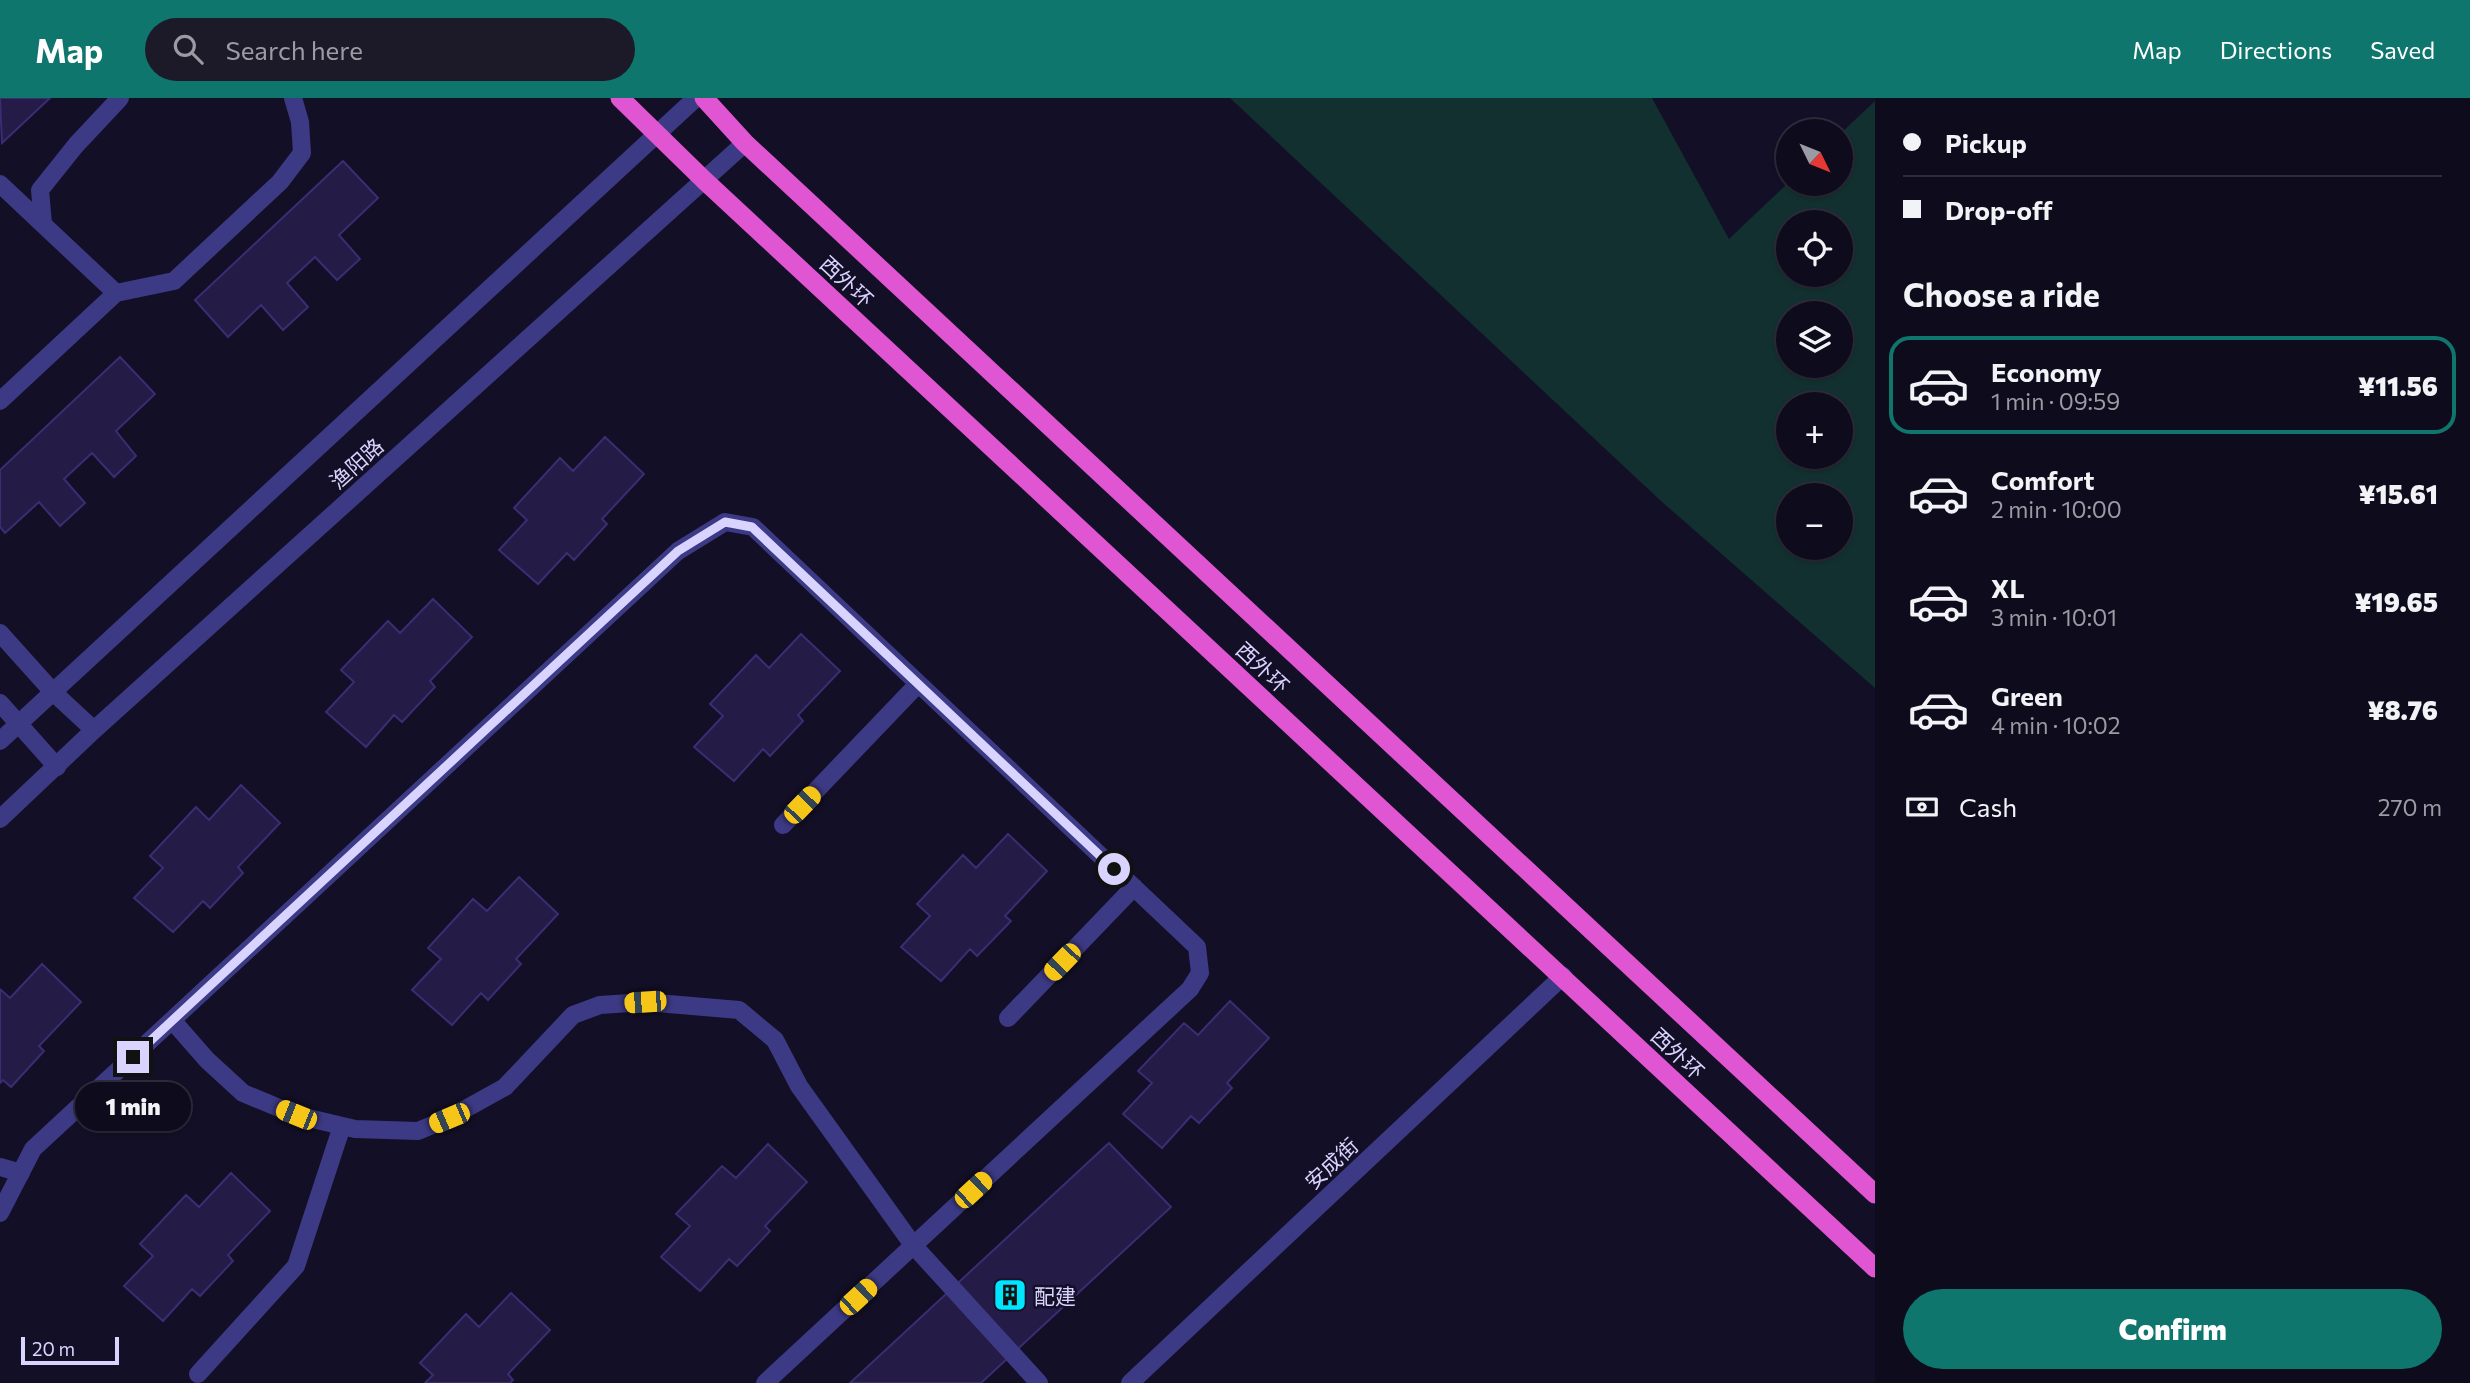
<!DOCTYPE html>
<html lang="en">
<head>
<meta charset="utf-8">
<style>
	:root { --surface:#0e0b1c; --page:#1c1929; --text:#f1f3f6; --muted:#9b9ba3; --line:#2e2b3b; --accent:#0f766e }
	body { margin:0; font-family:Commissioner,"Noto Sans SC",sans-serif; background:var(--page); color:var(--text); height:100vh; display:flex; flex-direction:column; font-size:26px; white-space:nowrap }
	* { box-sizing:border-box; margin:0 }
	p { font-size:23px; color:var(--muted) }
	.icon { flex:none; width:38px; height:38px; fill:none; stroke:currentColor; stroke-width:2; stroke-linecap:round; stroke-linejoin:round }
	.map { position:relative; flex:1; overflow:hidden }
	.drawer { display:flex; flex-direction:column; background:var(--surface); width:595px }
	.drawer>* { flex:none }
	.hud { display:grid; align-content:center; height:154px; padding:0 28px; background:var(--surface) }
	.needle { width:46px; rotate:133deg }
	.controls { position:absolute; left:1776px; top:21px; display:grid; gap:14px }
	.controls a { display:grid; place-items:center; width:77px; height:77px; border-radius:50%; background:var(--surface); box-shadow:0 2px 5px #0004,0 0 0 2px var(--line); font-size:35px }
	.scale { position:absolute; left:21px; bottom:18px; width:98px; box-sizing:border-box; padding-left:7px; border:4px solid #d9d4ff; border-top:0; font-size:19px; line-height:24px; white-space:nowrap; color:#d9d4ff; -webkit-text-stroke:5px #130f26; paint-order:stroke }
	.end { position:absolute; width:32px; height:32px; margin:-16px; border:9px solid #d9d4ff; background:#111; box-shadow:0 0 0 4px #111 }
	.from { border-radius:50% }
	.bubble { position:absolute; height:49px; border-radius:24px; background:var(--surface); box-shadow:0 2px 5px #0004,0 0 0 2px var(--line); font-size:23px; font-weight:800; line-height:49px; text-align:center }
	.car { position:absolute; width:21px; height:42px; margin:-21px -10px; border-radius:9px; box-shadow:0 0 5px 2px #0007; background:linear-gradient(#f5c518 24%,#345 0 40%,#f5c518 0 76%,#345 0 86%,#f5c518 0) }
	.hud b { display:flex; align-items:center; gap:24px; height:66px; font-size:26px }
	.hud b+b { border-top:2px solid var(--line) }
	.hud i { width:18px; height:18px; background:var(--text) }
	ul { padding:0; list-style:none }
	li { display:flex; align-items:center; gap:21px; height:98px; margin:0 14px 10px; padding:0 14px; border:4px solid transparent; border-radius:21px }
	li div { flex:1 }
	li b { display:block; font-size:26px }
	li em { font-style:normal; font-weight:800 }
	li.current { border-color:var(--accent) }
	li>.icon { width:63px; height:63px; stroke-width:1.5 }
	h2 { padding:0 28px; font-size:32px; line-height:84px }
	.pay { display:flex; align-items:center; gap:18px; height:77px; padding:0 28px; font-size:26px }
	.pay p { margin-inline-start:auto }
	.cta { display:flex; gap:14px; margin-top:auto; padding:14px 28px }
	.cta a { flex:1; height:80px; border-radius:42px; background:var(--accent); color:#fff; font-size:28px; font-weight:800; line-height:80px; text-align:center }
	header { display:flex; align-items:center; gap:42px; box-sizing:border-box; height:98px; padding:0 35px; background:var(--accent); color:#fff }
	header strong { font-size:33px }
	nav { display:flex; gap:38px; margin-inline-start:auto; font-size:24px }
	.search { width:490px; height:63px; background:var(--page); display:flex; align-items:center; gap:18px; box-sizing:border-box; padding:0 24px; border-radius:38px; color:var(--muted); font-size:26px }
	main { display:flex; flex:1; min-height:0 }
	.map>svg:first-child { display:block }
	.green { fill:#12302f; fill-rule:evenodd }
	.building { fill:#241b47; stroke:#3b2d73; stroke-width:2 }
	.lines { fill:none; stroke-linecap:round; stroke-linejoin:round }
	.minor { stroke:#3d3a85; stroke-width:18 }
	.tertiary { stroke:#3d3a85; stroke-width:18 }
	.trunk { stroke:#e055d1; stroke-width:19 }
	.route { stroke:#d9d4ff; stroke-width:9 }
	.labels { text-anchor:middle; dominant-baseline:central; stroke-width:5; stroke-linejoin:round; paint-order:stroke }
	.street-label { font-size:21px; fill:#d9d4ff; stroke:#130f26 }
	.poi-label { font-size:21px; fill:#d9d4ff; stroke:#130f26; text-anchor:start }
</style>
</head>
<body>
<header>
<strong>Map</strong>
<div class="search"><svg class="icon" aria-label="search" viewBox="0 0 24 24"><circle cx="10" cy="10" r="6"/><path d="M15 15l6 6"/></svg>Search here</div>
<nav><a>Map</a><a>Directions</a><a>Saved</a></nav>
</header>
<main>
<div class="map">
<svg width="1875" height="1285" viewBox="0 0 1875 1285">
	<rect width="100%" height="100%" fill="#130f26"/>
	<path class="green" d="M1230 0H1652L1729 141 1788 85 1841 86V35L1875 3V590L1661 403ZM1788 124H1841V177H1788ZM1788 215H1841V268H1788ZM1788 306H1841V359H1788ZM1788 397H1841V450H1788Z"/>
	<path class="building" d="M0 0H50L2 45Z
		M343 63 378 100 339 137 360 161 337 182 315 159 287 185 308 209 283 232 261 207 228 239 195 202Z
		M120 259 155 296 116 333 136 358 114 379 92 355 64 381 85 405 60 428 39 404 5 435 0 429V372Z
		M605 339 644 376 602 421 607 426 574 462 567 455 538 486 499 452 527 422 514 410 560 360 573 373Z
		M433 501 472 539 430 583 435 589 402 624 394 617 366 649 326 614 354 584 341 572 388 523 400 535Z
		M801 536 840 573 798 617 803 623 770 658 763 651 734 683 694 649 723 618 710 606 756 557 769 570Z
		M241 687 280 725 238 769 243 775 210 810 203 803 173 834 134 800 163 770 150 758 196 709 209 722Z
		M1008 736 1047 773 1005 818 1011 823 977 858 970 851 941 883 901 849 930 818 917 806 963 757 976 770Z
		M519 779 558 816 516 861 521 866 488 902 481 895 452 927 412 892 441 861 428 850 473 801 487 813Z
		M42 866 81 904 39 948 44 953 11 989 3 982 0 985V891L10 900Z
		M1230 903 1269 940 1227 985 1232 990 1199 1025 1191 1018 1162 1050 1123 1016 1152 985 1138 973 1184 925 1198 937Z
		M1109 1045 1171 1109 981 1285H850Z
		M768 1046 807 1084 765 1128 770 1133 737 1168 729 1161 700 1193 661 1159 690 1128 676 1116 722 1068 736 1080Z
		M231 1075 270 1113 228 1157 233 1163 200 1198 192 1191 163 1223 124 1188 153 1158 140 1146 186 1097 199 1109Z
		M511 1195 550 1232 508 1276 513 1282 510 1285H425L433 1277 420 1265 466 1216 479 1229Z"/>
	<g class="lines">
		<path class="minor" d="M0 86 116 195 0 303
			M43 126 40 92 76 47 120 0
			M116 195 174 183 280 84 302 55 300 24 293 0
			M0 535 53 594 94 632
			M0 605 57 669
			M783 727 918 586
			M1008 920 1134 789
			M172 922 207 962 243 995 296 1017 355 1031 418 1033 449 1020 505 989 573 917 600 907 645 904 739 912 775 942 799 988 913 1147 1039 1285
			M0 1069 21 1075
			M0 1115 33 1051 678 453 725 424 753 429 1197 849 1200 875 1190 891 765 1285
			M198 1276 296 1168 342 1028"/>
		<path class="tertiary" d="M0 643 696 0
			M0 721 94 632 745 45
			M1130 1285 1563 878"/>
		<path class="trunk" d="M620 0 704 82 1875 1170
			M704 0 745 45 1875 1096"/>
	</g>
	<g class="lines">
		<path class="route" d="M133 959 678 453 725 424 752 429 1114 771"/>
	</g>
	<defs>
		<symbol id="building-square" viewBox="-11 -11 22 22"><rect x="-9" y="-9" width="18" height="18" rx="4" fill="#00e5ff" stroke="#130f26"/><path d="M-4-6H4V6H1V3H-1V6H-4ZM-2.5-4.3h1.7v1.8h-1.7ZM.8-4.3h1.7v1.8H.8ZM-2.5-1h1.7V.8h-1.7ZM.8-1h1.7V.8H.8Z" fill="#111"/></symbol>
	</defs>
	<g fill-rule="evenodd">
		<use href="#building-square" x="991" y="1178" width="38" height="38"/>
	</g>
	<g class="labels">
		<g class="street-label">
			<text transform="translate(847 183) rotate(43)">西外环</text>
			<text transform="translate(356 365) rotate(-42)">渔阳路</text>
			<text transform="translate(1263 569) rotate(43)">西外环</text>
			<text transform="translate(1678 955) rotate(43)">西外环</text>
			<text transform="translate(1331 1065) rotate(-43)">安成街</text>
		</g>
		<g class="poi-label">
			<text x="1034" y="1197">配建</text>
		</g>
	</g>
</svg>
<div class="controls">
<a><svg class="needle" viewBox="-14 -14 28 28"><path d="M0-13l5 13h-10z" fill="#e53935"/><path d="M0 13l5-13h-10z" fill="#9b9ba3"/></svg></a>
<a><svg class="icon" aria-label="locate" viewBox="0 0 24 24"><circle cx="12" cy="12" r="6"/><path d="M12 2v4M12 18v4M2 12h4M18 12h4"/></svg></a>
<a><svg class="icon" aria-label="layers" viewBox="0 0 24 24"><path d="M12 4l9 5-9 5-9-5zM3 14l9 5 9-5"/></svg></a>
<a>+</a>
<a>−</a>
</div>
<div class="scale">20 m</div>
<i class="end from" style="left:1114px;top:771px"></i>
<i class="end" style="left:133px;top:959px"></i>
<div class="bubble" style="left:75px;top:984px;width:116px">1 min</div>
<i class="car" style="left:802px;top:707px;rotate:44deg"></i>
<i class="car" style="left:1062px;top:864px;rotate:224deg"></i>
<i class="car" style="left:645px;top:904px;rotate:266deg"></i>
<i class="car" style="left:296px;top:1017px;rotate:292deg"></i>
<i class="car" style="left:449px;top:1020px;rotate:247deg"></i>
<i class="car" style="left:973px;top:1092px;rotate:47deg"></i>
<i class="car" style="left:858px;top:1199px;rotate:47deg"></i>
</div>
<section class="drawer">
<div class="hud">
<b><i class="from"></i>Pickup</b>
<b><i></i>Drop-off</b>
</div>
<h2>Choose a ride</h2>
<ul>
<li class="current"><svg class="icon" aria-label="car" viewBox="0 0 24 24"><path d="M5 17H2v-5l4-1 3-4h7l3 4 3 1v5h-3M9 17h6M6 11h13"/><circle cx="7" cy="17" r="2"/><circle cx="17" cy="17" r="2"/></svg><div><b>Economy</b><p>1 min · 09:59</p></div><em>¥11.56</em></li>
<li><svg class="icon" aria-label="car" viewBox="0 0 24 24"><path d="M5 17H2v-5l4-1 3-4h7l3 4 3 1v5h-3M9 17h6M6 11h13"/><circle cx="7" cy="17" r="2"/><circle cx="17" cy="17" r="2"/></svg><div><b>Comfort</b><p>2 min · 10:00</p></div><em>¥15.61</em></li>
<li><svg class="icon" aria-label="car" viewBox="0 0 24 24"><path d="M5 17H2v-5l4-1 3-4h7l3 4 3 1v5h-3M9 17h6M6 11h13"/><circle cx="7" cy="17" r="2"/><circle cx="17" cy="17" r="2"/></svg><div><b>XL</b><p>3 min · 10:01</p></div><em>¥19.65</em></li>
<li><svg class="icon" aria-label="car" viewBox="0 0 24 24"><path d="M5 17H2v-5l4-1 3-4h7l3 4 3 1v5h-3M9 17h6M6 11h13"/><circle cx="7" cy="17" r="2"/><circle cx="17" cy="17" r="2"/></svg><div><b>Green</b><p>4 min · 10:02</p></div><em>¥8.76</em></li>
</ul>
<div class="pay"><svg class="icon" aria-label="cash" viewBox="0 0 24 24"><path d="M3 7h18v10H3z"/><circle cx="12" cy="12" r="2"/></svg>Cash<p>270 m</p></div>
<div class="cta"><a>Confirm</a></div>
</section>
</main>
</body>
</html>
